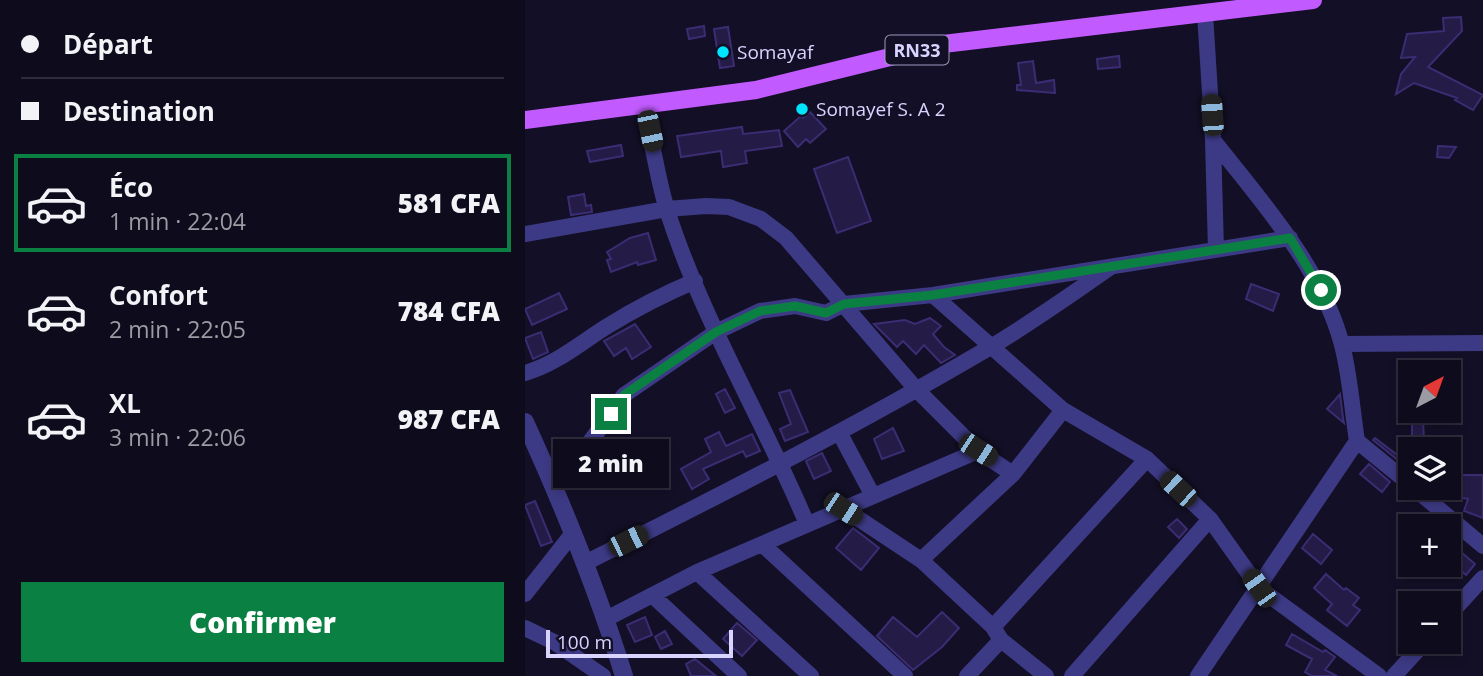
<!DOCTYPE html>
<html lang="fr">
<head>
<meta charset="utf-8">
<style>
	:root { --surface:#0e0b1c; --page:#171425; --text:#f1f3f6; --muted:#9b9ba3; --line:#2e2b3b; --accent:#0b8043 }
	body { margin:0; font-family:"Open Sans",sans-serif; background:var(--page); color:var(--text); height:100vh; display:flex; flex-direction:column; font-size:26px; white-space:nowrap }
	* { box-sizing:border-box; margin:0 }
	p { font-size:23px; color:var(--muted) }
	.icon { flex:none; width:38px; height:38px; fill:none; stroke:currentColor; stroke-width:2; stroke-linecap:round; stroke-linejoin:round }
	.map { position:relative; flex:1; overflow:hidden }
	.details { display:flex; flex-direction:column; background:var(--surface); width:525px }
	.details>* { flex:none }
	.top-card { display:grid; align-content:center; height:154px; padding:0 21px; background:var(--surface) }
	.needle { width:46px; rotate:41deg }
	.controls { position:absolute; left:873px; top:360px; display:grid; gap:14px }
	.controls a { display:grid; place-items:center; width:63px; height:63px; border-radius:0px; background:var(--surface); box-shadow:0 4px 10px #0003,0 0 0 2px var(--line); font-size:35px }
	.scale { position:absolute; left:21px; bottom:18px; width:187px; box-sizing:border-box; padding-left:7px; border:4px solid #d9d4ff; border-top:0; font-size:19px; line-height:24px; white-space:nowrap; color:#d9d4ff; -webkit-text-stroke:5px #130f26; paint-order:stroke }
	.end { position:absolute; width:32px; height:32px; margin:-16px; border:9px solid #0b8043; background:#fff; box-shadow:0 0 0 4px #fff }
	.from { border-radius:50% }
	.bubble { position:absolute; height:49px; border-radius:0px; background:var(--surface); box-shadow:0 4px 10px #0003,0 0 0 2px var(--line); font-size:23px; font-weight:800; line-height:49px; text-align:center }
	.car { position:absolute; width:21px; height:42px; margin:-21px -10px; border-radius:9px; box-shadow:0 0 5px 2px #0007; background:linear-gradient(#222 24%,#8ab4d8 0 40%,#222 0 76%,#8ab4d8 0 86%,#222 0) }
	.top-card b { display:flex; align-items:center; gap:24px; height:66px; font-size:26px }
	.top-card b+b { border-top:2px solid var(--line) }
	.top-card i { width:18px; height:18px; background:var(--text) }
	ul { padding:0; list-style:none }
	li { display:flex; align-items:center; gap:21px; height:98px; margin:0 14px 10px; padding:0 7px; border:4px solid transparent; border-radius:0px }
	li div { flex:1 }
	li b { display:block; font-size:26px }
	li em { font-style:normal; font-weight:800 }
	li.on { border-color:var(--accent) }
	li>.icon { width:63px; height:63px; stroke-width:1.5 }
	.button { display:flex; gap:14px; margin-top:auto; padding:14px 21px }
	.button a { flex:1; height:80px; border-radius:0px; background:var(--accent); color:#fff; font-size:28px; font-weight:800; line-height:80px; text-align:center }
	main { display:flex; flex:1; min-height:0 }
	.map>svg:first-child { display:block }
	.building { fill:#241b47; stroke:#3b2d73; stroke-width:2 }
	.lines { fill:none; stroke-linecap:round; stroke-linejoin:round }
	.minor { stroke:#3d3a85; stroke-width:16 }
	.tertiary { stroke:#3d3a85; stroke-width:18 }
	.primary { stroke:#c25bff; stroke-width:18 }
	.route { stroke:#0b8043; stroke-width:9 }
	.poi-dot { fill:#00e5ff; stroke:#130f26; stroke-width:2.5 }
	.labels { text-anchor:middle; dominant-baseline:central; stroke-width:5; stroke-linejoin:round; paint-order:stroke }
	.shield { fill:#130f26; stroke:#9e99be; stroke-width:2 }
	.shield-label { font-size:18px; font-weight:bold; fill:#d9d4ff }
	.poi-label { font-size:19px; fill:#d9d4ff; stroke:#130f26; text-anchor:start }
</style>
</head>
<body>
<main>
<section class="details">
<div class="top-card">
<b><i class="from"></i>Départ</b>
<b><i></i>Destination</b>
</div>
<ul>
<li class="on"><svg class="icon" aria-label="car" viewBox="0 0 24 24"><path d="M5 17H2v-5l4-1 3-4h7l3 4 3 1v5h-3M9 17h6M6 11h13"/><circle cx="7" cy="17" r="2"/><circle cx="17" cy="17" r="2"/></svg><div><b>Éco</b><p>1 min · 22:04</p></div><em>581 CFA</em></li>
<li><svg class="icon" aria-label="car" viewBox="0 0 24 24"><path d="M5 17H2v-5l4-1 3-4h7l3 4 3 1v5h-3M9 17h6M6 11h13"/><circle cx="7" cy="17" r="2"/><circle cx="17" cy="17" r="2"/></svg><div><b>Confort</b><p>2 min · 22:05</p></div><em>784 CFA</em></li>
<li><svg class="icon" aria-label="car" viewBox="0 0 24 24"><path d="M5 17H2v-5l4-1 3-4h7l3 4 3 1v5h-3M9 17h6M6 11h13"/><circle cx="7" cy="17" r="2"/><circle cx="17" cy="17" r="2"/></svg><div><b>XL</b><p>3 min · 22:06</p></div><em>987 CFA</em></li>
</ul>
<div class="button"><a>Confirmer</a></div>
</section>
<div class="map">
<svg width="958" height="676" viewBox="0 0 958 676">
	<rect width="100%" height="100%" fill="#130f26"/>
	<path class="building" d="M936 17 937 31 903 67 958 95 948 110 930 100 932 98 889 83 871 94 876 74 890 57 876 58 882 34 919 31 918 18Z
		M179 26 180 36 164 39 162 29Z
		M203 27 209 66 195 68 189 29Z
		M594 56 595 67 573 69 572 59Z
		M508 61 511 83 529 80 530 93 492 90V85H496L493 63Z
		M285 112 301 129 285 143 281 139 273 147 259 131 276 116 278 118Z
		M217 127 218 134 254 130 257 146 220 151 222 163 198 167 196 151 156 157 152 136Z
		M96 145 98 156 65 162 62 151Z
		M913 146 931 147 924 158 912 157Z
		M323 157 346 221 312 233 289 169Z
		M59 194 61 206 66 205 67 212 46 215 43 197Z
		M123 233 131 260 113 265 112 262 86 272 82 260 86 259 82 252 105 238Z
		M726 284 754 294 748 311 721 299Z
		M34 293 42 309 7 325 0 309Z
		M405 318 416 326 408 334 419 347 430 355 416 363 399 345 391 354 378 341 372 347 349 324 380 320 390 324Z
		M110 324 126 347 107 359 101 348 89 356 79 341Z
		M16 332 23 352 8 359 0 338Z
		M200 389 210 408 200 413 191 394Z
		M265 390 283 432 260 441 255 429 266 424 254 393Z
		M815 394 818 418 819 423 802 409Z
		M887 416H898L899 445H887Z
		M368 428 379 451 357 459 349 439Z
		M194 432 201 446 227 434 235 451 221 457 218 451 178 469 184 479 167 489 156 469 186 452 180 439Z
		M850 438 875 457 878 452 886 457V471L848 440Z
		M297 453 306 471 289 479 281 461Z
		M844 464 865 482 857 492 835 474Z
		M924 475H958V518L939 511 943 499 924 495Z
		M10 501 27 542 16 546 0 505Z
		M652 519 662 529 654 538 643 527Z
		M328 528 354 548 336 570 311 548Z
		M788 534 807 550 796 564 777 548Z
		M928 545 950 564 941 575 924 560V550Z
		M801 574 819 590 821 588 834 598 828 605 835 610 822 626 802 610 807 604 789 588Z
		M417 612 434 628 417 647 388 670 352 636 368 617 392 637Z
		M120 617 127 635 110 642 102 625Z
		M212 623 232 640 217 656 198 639Z
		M140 631 147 644 136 649 130 637Z
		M767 634 798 652 800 650 810 657 800 670 812 676H787L780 672 787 659 761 645Z
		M170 659 191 676H166L161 664Z"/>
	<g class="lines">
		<path class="minor" d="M680 14 688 140 691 250
			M119 105C127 140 132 177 142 210 177 320 238 419 282 524
			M688 140C736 201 797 268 817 345 825 375 827 409 832 441L886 485
			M0 234 142 209 181 206 204 207 236 219 261 238 391 389 453 451 488 474
			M408 295 538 410 622 459 685 519 734 588 854 676
			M817 344 958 343
			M0 373C31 364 54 344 81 327 110 309 139 294 170 281
			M314 432 348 496
			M889 488 958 546
			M31 489 99 395 191 332 235 311 270 306 301 313 319 304 408 295 765 238
			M319 509 396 560 468 627 476 640 521 676
			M237 544 380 676
			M396 560 488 474 538 410
			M60 563C196 495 331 426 462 349 505 324 545 295 586 267
			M172 572 286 676
			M0 594 48 533
			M128 596 214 676
			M924 615 958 578
			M81 619 172 572 453 451
			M468 627 622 459
			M0 628 29 642 78 676
			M442 676 476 640
			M547 676 685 519
			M673 676 832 441
			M869 676 900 642"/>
		<path class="tertiary" d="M0 422C38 505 72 589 99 676"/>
		<path class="primary" d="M0 120 231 90 418 44 788 0"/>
	</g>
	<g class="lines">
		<path class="route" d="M86 414 99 395 191 332 235 311 270 306 301 313 319 304 408 295 765 238 796 290"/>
	</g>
	<g class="poi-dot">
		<circle cx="198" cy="52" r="7"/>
		<circle cx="277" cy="109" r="7"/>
	</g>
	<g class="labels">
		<rect class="shield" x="360.5" y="35.5" width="63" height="29" rx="5"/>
		<g class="shield-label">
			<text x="392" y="50">RN33</text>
		</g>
		<g class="poi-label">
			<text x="212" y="52">Somayaf</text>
			<text x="291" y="109">Somayef S. A 2</text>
		</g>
	</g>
</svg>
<div class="controls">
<a><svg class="needle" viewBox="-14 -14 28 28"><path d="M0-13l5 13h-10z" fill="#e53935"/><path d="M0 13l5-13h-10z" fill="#9b9ba3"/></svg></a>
<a><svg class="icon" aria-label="layers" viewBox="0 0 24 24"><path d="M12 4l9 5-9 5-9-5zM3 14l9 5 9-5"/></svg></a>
<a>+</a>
<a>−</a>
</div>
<div class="scale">100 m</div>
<i class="end from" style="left:796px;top:290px"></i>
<i class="end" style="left:86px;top:414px"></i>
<div class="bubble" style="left:28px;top:439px;width:116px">2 min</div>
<i class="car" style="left:687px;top:115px;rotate:356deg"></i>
<i class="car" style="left:125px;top:131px;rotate:168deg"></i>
<i class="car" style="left:453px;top:450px;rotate:123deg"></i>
<i class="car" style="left:653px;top:489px;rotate:313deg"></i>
<i class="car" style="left:318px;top:509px;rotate:123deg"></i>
<i class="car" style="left:103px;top:541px;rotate:64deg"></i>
<i class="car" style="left:734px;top:588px;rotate:325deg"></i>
</div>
</main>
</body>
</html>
